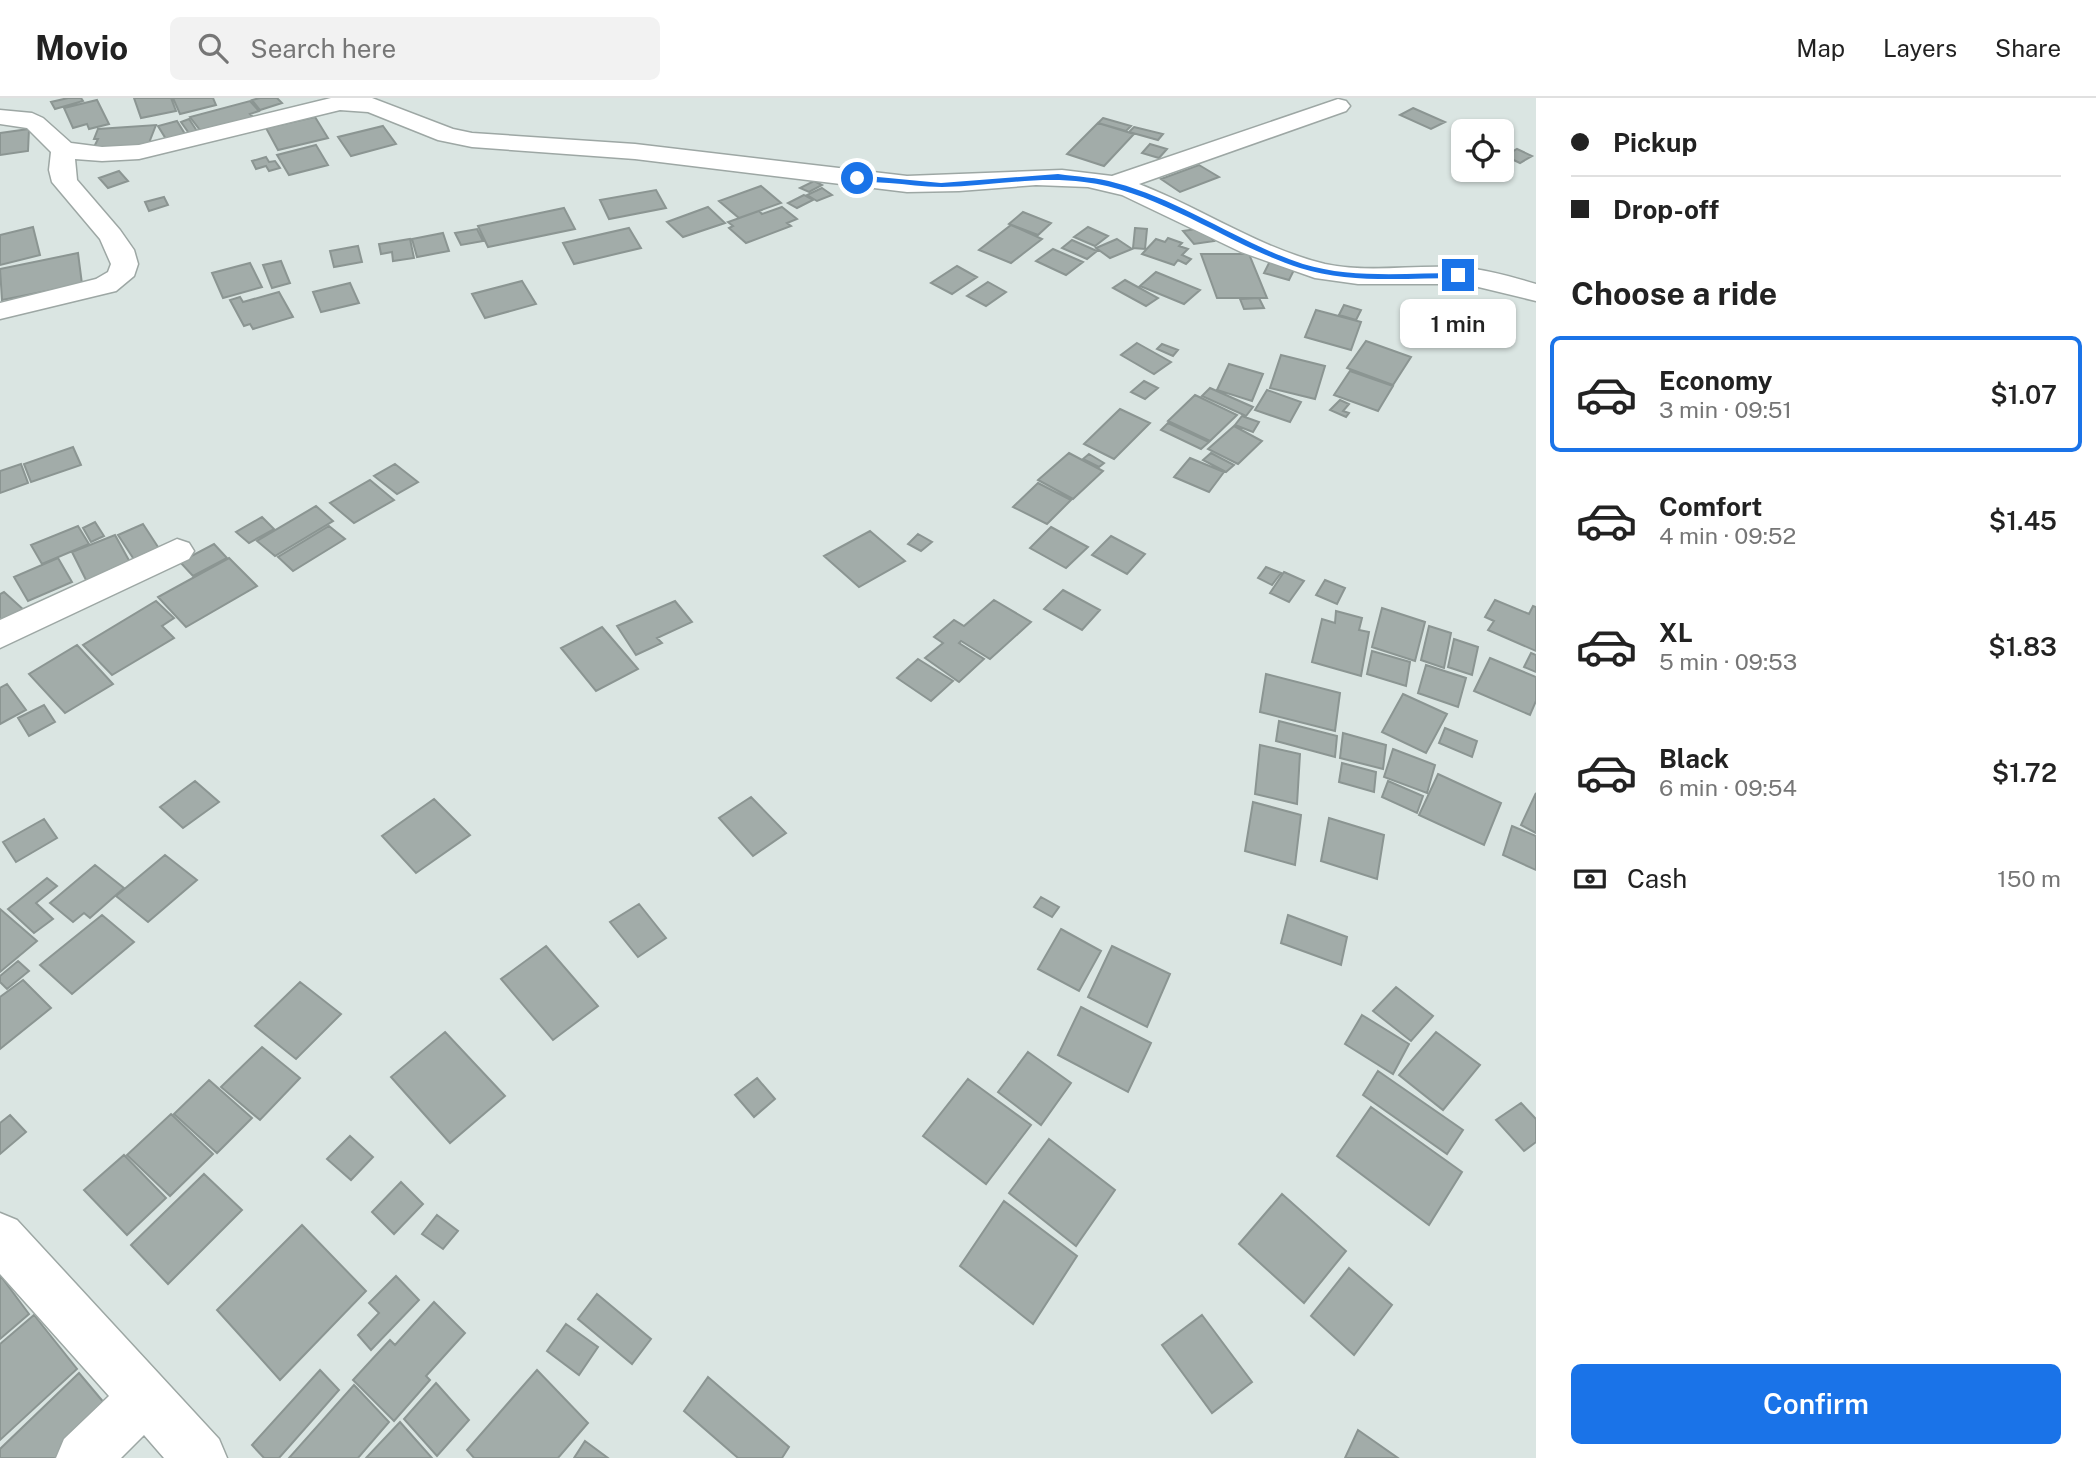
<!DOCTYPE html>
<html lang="en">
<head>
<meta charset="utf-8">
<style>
	:root { --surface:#fff; --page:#f2f2f2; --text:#222; --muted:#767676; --line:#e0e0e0; --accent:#1a73e8 }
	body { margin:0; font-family:"Public Sans",sans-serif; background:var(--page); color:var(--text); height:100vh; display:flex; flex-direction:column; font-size:26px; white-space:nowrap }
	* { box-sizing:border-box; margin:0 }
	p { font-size:23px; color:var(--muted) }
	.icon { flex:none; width:38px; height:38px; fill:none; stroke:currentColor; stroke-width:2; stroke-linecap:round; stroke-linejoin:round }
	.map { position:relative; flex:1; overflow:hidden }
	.details { display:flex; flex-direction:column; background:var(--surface); width:560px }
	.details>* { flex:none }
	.guide { display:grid; align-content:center; height:154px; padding:0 35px; background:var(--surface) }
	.tools { position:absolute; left:1451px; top:21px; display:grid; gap:14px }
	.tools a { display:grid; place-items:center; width:63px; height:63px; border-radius:10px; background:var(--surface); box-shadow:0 2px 5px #0004; font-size:35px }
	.end { position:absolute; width:32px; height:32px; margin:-16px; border:9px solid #1a73e8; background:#fff; box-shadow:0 0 0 4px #fff }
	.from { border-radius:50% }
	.bubble { position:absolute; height:49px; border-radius:10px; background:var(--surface); box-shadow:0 2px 5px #0004; font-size:23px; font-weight:600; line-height:49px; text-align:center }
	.guide b { display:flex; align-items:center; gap:24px; height:66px; font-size:26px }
	.guide b+b { border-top:2px solid var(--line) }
	.guide i { width:18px; height:18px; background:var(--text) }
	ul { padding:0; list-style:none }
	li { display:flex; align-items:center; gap:21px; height:116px; margin:0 14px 10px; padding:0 21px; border:4px solid transparent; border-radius:10px }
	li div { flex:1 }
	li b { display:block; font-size:26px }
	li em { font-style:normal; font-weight:600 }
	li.current { border-color:var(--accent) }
	li>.icon { width:63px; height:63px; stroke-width:1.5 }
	h2 { padding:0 35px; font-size:32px; line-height:84px }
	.pay { display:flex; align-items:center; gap:18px; height:77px; padding:0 35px; font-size:26px }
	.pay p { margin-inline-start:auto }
	.button { display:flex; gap:14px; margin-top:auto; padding:14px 35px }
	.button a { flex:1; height:80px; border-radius:10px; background:var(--accent); color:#fff; font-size:28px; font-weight:600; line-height:80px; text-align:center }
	header { display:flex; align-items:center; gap:42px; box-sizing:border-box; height:98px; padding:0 35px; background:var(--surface); border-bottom:2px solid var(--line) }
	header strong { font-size:33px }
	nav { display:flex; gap:38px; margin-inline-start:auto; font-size:24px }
	.search { width:490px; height:63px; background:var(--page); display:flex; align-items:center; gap:18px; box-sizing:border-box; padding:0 24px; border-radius:10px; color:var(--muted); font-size:26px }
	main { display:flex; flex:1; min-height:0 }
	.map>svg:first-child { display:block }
	.building { fill:#a2aca9; stroke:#8b9592; stroke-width:2 }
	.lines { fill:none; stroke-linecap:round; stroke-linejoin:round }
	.street-casing { stroke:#9da7a4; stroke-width:3 }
	.street { fill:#fff; fill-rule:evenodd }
	.route { fill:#1a73e8 }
</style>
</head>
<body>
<header>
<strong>Movio</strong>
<div class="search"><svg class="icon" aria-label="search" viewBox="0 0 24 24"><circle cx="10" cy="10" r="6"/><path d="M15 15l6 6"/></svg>Search here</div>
<nav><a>Map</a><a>Layers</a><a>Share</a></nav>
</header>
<main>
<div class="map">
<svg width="1536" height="1360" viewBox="0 0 1536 1360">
	<rect width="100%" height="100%" fill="#dae5e2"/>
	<path class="building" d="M68 0H81L83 3 55 11 51 4Z
		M134 0H171L176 13 141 20Z
		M173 0H213L216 7 180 16Z
		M260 0H277L282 5 260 12 252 2Z
		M97 2 109 26 89 31 87 26 73 30 64 10Z
		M250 3 259 13 250 16 255 21 203 36 190 19Z
		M1413 10 1445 24 1431 31 1400 17Z
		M315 19 328 40 278 52 266 30Z
		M1103 20 1131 28 1126 33 1098 25Z
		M189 21 199 36 191 38 181 24Z
		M177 23 185 36 166 41 158 28Z
		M1098 25 1134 36 1104 68 1067 56Z
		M156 27 147 50 94 49 98 41H94L98 31Z
		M383 28 396 46 351 58 338 39Z
		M1134 29 1163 36 1158 42 1129 34Z
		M29 31 28 53 0 57V35Z
		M1150 46 1167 51 1159 60 1142 55Z
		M316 47 328 67 289 77 277 57Z
		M1517 51 1532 58 1520 65 1505 58Z
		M266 59 269 64 275 63 280 70 269 73 266 68 256 71 252 63Z
		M1199 67 1219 79 1180 94 1161 81Z
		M119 73 128 83 108 90 99 80Z
		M814 83 822 87 809 94 800 90Z
		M761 88 781 105 739 120 719 103Z
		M822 90 832 97 817 103 807 97Z
		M656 92 666 110 609 121 600 102Z
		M804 97 813 102 797 110 788 105Z
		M164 99 168 107 149 113 145 104Z
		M708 109 725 125 683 139 667 124Z
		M782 109 797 121 787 125 791 128 746 145 729 130 733 128 728 124 759 113 762 116Z
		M564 110 575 131 488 149 478 128Z
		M1023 114 1051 125 1038 137 1009 126Z
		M1011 127 1042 141 1011 165 979 152Z
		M33 129 40 157 0 167V137Z
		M1088 129 1108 138 1095 148 1074 139Z
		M629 130 641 150 574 166 563 145Z
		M1135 130 1147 131 1145 151 1133 150Z
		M1203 130 1214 143 1194 146 1183 133Z
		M477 131 483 143 461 147 455 135Z
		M443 135 449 153 417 159 412 141Z
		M1168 140 1182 145 1179 148 1188 151 1182 157 1191 161 1186 166 1178 162 1174 167 1142 156 1156 141 1165 144Z
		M410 141 414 160 393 163 392 154 381 156 379 146Z
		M1117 141 1132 151 1110 160 1096 150Z
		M1072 142 1097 153 1087 161 1062 150Z
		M358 148 362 164 334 169 330 153Z
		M1053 151 1083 164 1066 177 1036 163Z
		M78 155 82 186 2 202 0 171Z
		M1201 156H1249L1267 200H1217Z
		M1271 161 1296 168 1289 182 1264 175Z
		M281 163 290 185 272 190 263 167Z
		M250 165 262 189 223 200 212 175Z
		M957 168 977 179 952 196 931 185Z
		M1156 174 1200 192 1184 206 1140 188Z
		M1125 182 1158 200 1146 208 1113 190Z
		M522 183 536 206 485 220 472 196Z
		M988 184 1006 194 986 208 967 198Z
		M350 185 359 205 321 214 313 194Z
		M279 194 293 219 253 231 250 226 244 228 230 202 240 199 243 204Z
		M1259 200 1264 210 1244 211 1240 201Z
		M1344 207 1361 212 1356 222 1339 217Z
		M1316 212 1361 224 1351 252 1305 239Z
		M1416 218 1432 224 1427 232 1411 226Z
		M1366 243 1411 259 1393 287 1347 270Z
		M1137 245 1171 264 1154 276 1121 257Z
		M1162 246 1178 252 1173 258 1157 251Z
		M1281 257 1325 268 1315 301 1270 290Z
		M1229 266 1263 276 1252 303 1217 292Z
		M1350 273 1393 288 1378 313 1334 297Z
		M1144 283 1158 290 1145 301 1131 294Z
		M1210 290 1253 309 1246 318 1202 298Z
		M1267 292 1301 304 1290 324 1255 312Z
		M1195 297 1237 317 1210 343 1168 323Z
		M1340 302 1349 306 1343 313 1349 315 1346 319 1330 312Z
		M1120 311 1150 325 1114 361 1084 346Z
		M1242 318 1259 324 1253 334 1235 327Z
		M1168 325 1209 344 1201 351 1161 332Z
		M1234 328 1262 343 1238 366 1208 351Z
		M73 349 81 367 31 384 24 366Z
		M1069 355 1103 373 1073 401 1038 382Z
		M1211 355 1234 367 1226 374 1203 362Z
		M1089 356 1104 365 1099 369 1083 361Z
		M1190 360 1224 374 1209 394 1174 379Z
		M21 366 28 385 0 395V373Z
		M395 366 418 384 397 396 374 378Z
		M370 382 394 402 354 425 330 405Z
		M1038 385 1071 402 1047 426 1013 409Z
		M316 408 333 423 275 458 257 443Z
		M262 419 274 431 249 445 236 434Z
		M95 424 104 438 91 444 83 430Z
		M143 426 160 452 135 463 118 437Z
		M78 428 89 446 42 466 31 447Z
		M329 428 345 441 293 473 278 459Z
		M1051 429 1088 449 1066 470 1030 450Z
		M870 433 905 463 859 489 824 458Z
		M918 436 932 444 921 453 908 446Z
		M115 437 131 466 87 484 72 454Z
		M1111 438 1145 456 1127 476 1092 457Z
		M214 446 227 460 193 478 180 464Z
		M58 460 72 484 28 503 14 479Z
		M229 460 257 488 186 529 158 499Z
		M1266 469 1281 475 1272 487 1258 480Z
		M1284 474 1304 483 1289 504 1270 495Z
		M1325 482 1345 490 1337 506 1316 497Z
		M1063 492 1100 512 1082 532 1044 511Z
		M4 494 25 513 0 528V496Z
		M994 502 1031 524 990 561 961 543 959 545 984 561 959 584 925 560 943 545 934 539 954 522 964 528Z
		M1495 502 1529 516 1533 508 1536 509V553L1488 532 1494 523 1485 519Z
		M156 503 174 520 162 528 174 540 112 577 83 547Z
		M675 503 692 524 657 540 662 545 636 557 617 528Z
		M1382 510 1425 524 1415 563 1372 549Z
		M1336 513 1362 520 1359 532 1369 534 1361 578 1312 564 1322 521 1335 525Z
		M1429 528 1451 535 1444 570 1421 562Z
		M602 529 638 571 596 593 561 550Z
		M1454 541 1478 549 1472 577 1448 569Z
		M77 547 113 586 65 615 29 576Z
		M1372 553 1410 564 1406 588 1367 576Z
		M1531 555 1536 557V574L1524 569Z
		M1490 560 1536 579V603L1530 617 1474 593Z
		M918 561 953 583 931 603 897 580Z
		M1426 567 1466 580 1458 609 1418 595Z
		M1266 576 1340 595 1335 633 1260 614Z
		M7 586 26 612 0 626V590Z
		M1403 596 1447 616 1426 655 1382 634Z
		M44 607 55 624 29 638 18 620Z
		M1279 623 1337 638 1335 659 1276 643Z
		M1445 630 1477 643 1472 659 1439 645Z
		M1343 635 1386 647 1383 671 1340 660Z
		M1260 647 1300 656 1297 706 1255 696Z
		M1393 651 1435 667 1427 695 1384 679Z
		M1342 665 1376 674 1374 694 1339 684Z
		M1438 676 1501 705 1484 747 1419 717Z
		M195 683 219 704 183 730 160 709Z
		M1388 683 1423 698 1417 715 1382 699Z
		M1536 695V735L1521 727Z
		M751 699 786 735 753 758 719 720Z
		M434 701 470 737 416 775 382 738Z
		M1253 704 1301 717 1295 767 1245 753Z
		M1329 720 1384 737 1377 781 1321 763Z
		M44 721 57 740 16 764 3 744Z
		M1512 728 1536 738V772L1503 757Z
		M165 757 197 782 148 824 116 798Z
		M95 767 124 790 90 820 84 815 73 824 50 805Z
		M47 780 57 788 36 805 53 821 34 835 8 811Z
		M1041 799 1059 809 1052 819 1034 809Z
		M639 806 666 840 638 859 610 824Z
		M0 811 37 843 0 874Z
		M102 817 134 844 72 896 40 867Z
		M1288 817 1347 839 1341 867 1281 845Z
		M1061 831 1101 853 1079 893 1038 871Z
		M546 848 598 908 553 942 501 881Z
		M1112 848 1170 876 1147 929 1088 899Z
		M18 863 29 873 7 891 0 884V878Z
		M23 882 51 910 0 951V899Z
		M300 884 341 916 296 961 255 928Z
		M1396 889 1433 918 1411 943 1373 913Z
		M1081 909 1151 945 1128 994 1058 957Z
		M1362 917 1409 946 1393 976 1345 946Z
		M445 934 505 998 450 1045 391 979Z
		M1436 934 1480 967 1443 1012 1399 977Z
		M262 949 300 980 260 1022 221 989Z
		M1028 954 1071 985 1041 1027 998 994Z
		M1378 973 1463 1032 1447 1056 1363 997Z
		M757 980 775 1001 754 1019 735 997Z
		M968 981 1031 1027 986 1086 923 1038Z
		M209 982 252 1020 217 1055 174 1016Z
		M1521 1005 1536 1021V1044L1524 1053 1496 1022Z
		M1371 1009 1462 1074 1429 1127 1337 1058Z
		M171 1016 213 1056 170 1098 127 1057Z
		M10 1017 26 1034 0 1056V1025Z
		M350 1038 373 1059 351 1082 327 1061Z
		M1049 1041 1115 1092 1076 1148 1009 1095Z
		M124 1057 166 1100 127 1137 84 1092Z
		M204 1076 242 1112 168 1186 131 1147Z
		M401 1084 423 1106 394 1136 372 1114Z
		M1282 1096 1346 1153 1304 1205 1239 1146Z
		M1004 1103 1077 1158 1033 1226 960 1168Z
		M437 1117 458 1133 443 1151 422 1136Z
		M302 1127 366 1193 280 1282 217 1212Z
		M1349 1170 1392 1207 1354 1257 1311 1218Z
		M0 1177 29 1216 0 1241Z
		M396 1178 419 1202 371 1252 358 1237 379 1215 369 1205Z
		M597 1196 651 1241 632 1266 578 1221Z
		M434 1204 465 1235 426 1278 430 1282 394 1323 353 1282 390 1242 395 1247Z
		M34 1217 77 1271 0 1342V1246Z
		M1202 1217 1252 1284 1212 1315 1162 1247Z
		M566 1226 598 1249 579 1277 547 1253Z
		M320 1272 339 1292 279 1360H264L252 1347Z
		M537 1272 588 1325 558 1360H474L467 1352Z
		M79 1275 116 1319 75 1360H0V1351Z
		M708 1279 789 1349 782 1360H738L684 1313Z
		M436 1285 469 1322 437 1358 404 1321Z
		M354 1287 389 1324 358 1360H289Z
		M400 1324 432 1360H366Z
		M1358 1332 1398 1360H1345Z
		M585 1343 608 1360H574Z"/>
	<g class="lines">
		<defs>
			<path id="street" d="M331 0H372L453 31 472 35 635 46 907 78 1062 72 1112 78 1338 1 1346 3 1350 8 1346 13 1139 86C1201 110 1259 150 1325 166 1367 175 1410 167 1453 169 1481 170 1509 178 1536 186V203L1466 186H1358L1315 180 1241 154 1122 97 1088 89 1036 87 959 93 907 94 635 61 472 49 438 42 368 14 340 12 139 61 102 63 75 61 77 82 120 132 134 152 138 166 134 178 116 193 0 221V205L96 181 108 174 111 166 100 141 52 84 49 72 51 54 27 30 0 26V12L32 15 43 20 71 45 102 49 139 47Z
				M177 441 189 445 194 453 189 461 0 550V522Z
				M0 1115 17 1122 219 1341 227 1360H164L144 1337 121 1360H56L64 1341 109 1298 0 1176Z"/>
		</defs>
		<use href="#street" class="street-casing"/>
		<use href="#street" class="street"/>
	</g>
	<path class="route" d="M1058 76C1077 79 1097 79 1116 85 1181 102 1239 145 1303 166 1352 181 1408 175 1458 175L1462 177 1458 180C1407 180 1350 186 1300 170 1228 147 1160 93 1084 84 1036 78 990 88 942 89 924 89 906 86 889 85 878 84 863 85 853 80L857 77 941 85Z"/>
</svg>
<div class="tools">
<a><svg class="icon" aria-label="locate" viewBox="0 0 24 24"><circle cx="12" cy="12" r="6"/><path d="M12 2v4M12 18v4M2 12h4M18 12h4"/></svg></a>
</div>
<i class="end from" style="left:857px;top:80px"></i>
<i class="end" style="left:1458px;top:177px"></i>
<div class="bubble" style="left:1400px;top:201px;width:116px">1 min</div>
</div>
<section class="details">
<div class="guide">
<b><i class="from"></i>Pickup</b>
<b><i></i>Drop-off</b>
</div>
<h2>Choose a ride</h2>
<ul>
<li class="current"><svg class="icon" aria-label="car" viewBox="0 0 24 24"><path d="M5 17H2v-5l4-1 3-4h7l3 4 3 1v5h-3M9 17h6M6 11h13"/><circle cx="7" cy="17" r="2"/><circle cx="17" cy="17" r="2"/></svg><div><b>Economy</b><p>3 min · 09:51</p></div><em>$1.07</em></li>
<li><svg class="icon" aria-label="car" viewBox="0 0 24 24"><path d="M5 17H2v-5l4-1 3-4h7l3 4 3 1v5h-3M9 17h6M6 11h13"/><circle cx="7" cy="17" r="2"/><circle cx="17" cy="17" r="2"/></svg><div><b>Comfort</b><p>4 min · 09:52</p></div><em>$1.45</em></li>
<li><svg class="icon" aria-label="car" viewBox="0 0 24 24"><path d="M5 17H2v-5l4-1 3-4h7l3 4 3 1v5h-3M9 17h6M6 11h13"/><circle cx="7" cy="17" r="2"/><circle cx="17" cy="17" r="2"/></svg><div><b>XL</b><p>5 min · 09:53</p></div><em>$1.83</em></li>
<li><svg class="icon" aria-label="car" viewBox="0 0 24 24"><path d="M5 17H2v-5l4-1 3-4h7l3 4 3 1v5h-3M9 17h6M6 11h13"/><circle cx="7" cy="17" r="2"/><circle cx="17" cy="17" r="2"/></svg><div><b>Black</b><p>6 min · 09:54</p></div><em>$1.72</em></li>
</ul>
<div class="pay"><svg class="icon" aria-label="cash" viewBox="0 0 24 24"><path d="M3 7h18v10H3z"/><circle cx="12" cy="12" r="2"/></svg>Cash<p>150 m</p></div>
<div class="button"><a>Confirm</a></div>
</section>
</main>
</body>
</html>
